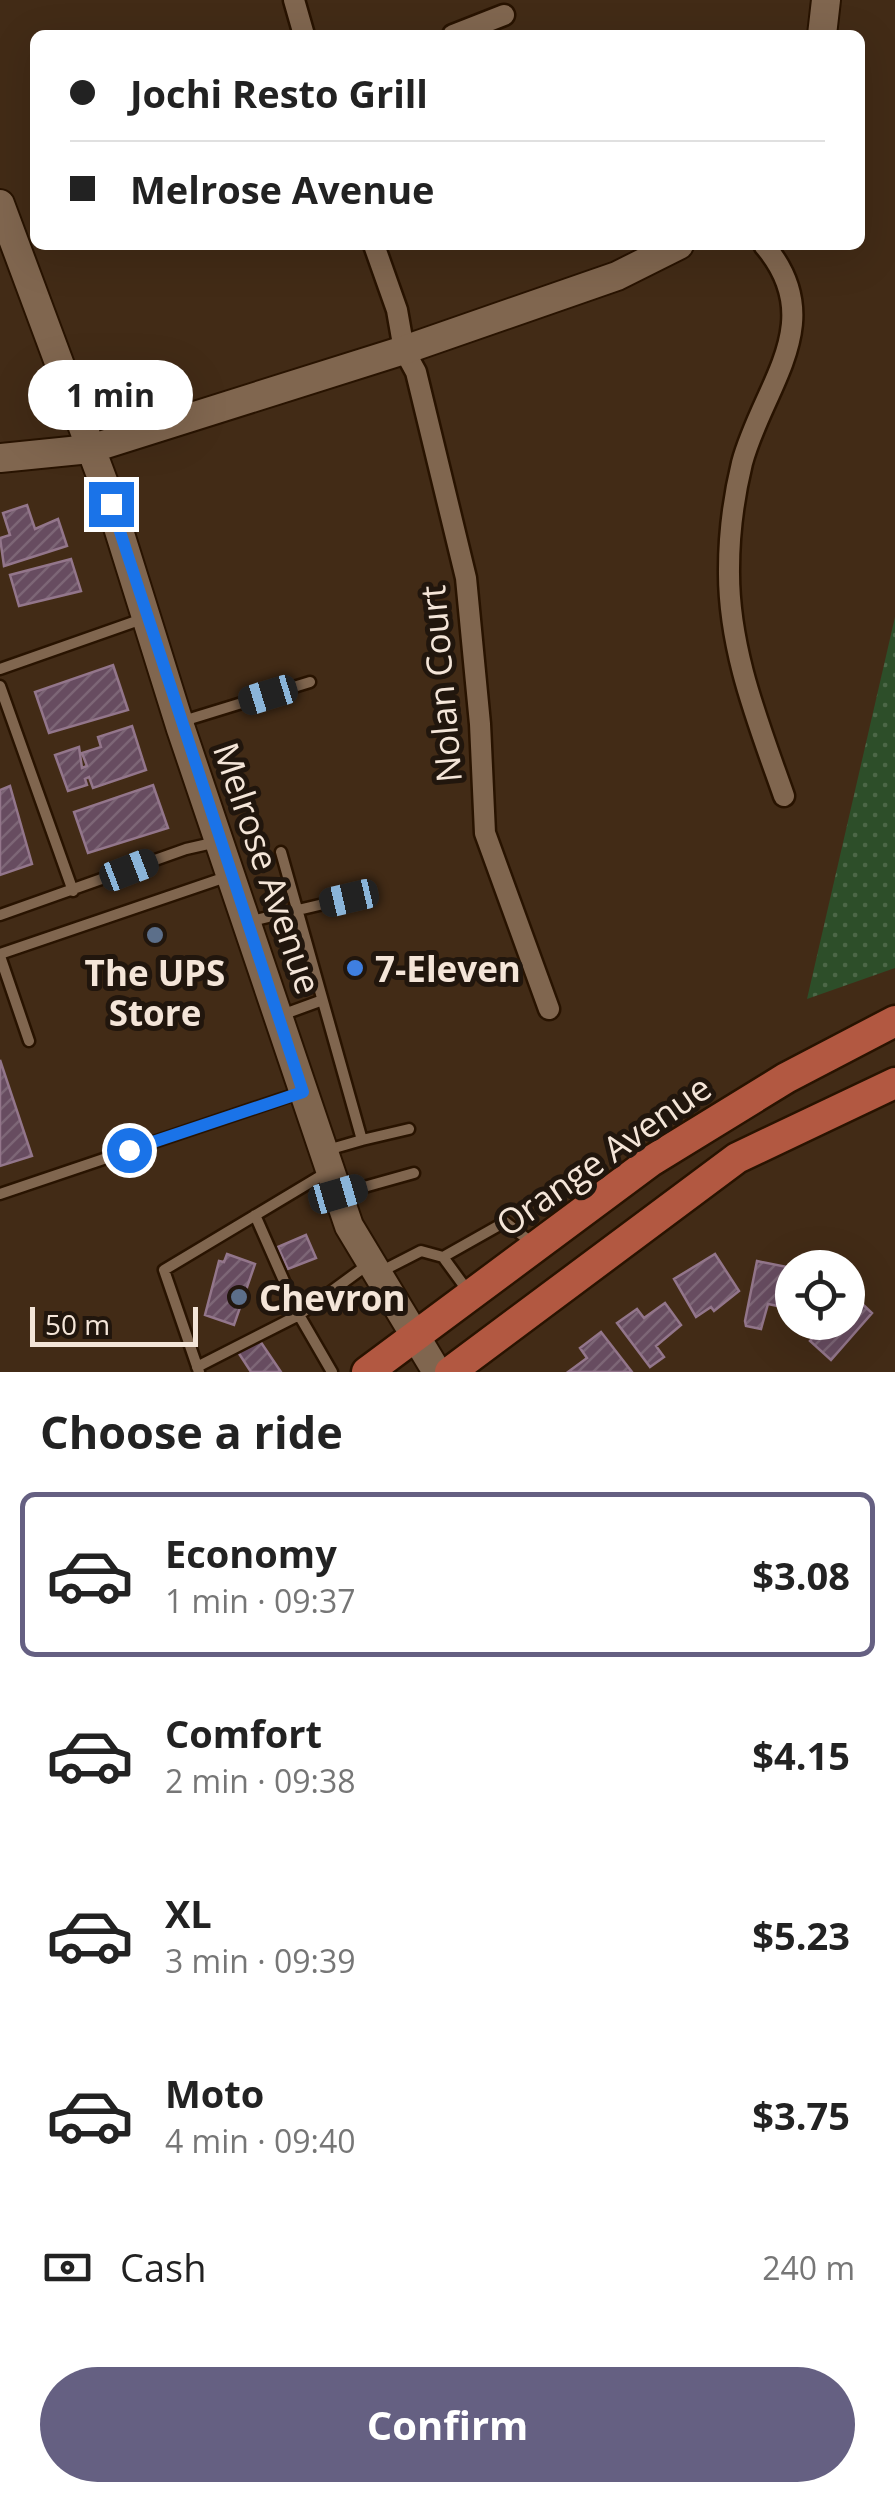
<!DOCTYPE html>
<html lang="en">
<head>
<meta charset="utf-8">
<style>
	:root { --surface:#fff; --page:#f6f6f6; --text:#222; --muted:#767676; --line:#e0e0e0; --accent:#656082 }
	body { margin:0; font-family:"Open Sans",sans-serif; background:var(--page); color:var(--text); height:100vh; display:flex; flex-direction:column; font-size:38px; white-space:nowrap }
	* { box-sizing:border-box; margin:0 }
	p { font-size:32px; color:var(--muted) }
	.icon { flex:none; width:55px; height:55px; fill:none; stroke:currentColor; stroke-width:2; stroke-linecap:round; stroke-linejoin:round }
	.map { position:relative; height:1372px; overflow:hidden }
	.drawer { display:flex; flex-direction:column; background:var(--surface); flex:1 }
	.drawer>* { flex:none }
	.top-card { position:absolute; left:30px; top:30px; width:835px; height:220px; border-radius:15px; box-shadow:0 10px 40px #0002; display:grid; align-content:center; height:220px; padding:0 40px; background:var(--surface) }
	.tools { position:absolute; left:775px; top:1250px; display:grid; gap:20px }
	.tools a { display:grid; place-items:center; width:90px; height:90px; border-radius:50%; background:var(--surface); box-shadow:0 10px 40px #0002; font-size:50px }
	.scale { position:absolute; left:30px; bottom:25px; width:168px; box-sizing:border-box; padding-left:10px; border:5px solid #f4e5d8; border-top:0; font-size:28px; line-height:35px; white-space:nowrap; color:#f4e5d8; -webkit-text-stroke:8px #21160d; paint-order:stroke }
	.end { position:absolute; width:45px; height:45px; margin:-22px; border:12px solid #1a73e8; background:#fff; box-shadow:0 0 0 5px #fff }
	.from { border-radius:50% }
	.bubble { position:absolute; height:70px; border-radius:35px; background:var(--surface); box-shadow:0 10px 40px #0002; font-size:32px; font-weight:700; line-height:70px; text-align:center }
	.car { position:absolute; width:30px; height:60px; margin:-30px -15px; border-radius:12px; box-shadow:0 0 8px 2px #0007; background:linear-gradient(#222 24%,#8ab4d8 0 40%,#222 0 76%,#8ab4d8 0 86%,#222 0) }
	.top-card b { display:flex; align-items:center; gap:35px; height:95px; font-size:38px }
	.top-card b+b { border-top:2px solid var(--line) }
	.top-card i { width:25px; height:25px; background:var(--text) }
	ul { padding:0; list-style:none }
	li { display:flex; align-items:center; gap:30px; height:165px; margin:0 20px 15px; padding:0 20px; border:5px solid transparent; border-radius:15px }
	li div { flex:1 }
	li b { display:block; font-size:38px }
	li em { font-style:normal; font-weight:700 }
	li.selected { border-color:var(--accent) }
	li>.icon { width:90px; height:90px; stroke-width:1.5 }
	h2 { padding:0 40px; font-size:45px; line-height:120px }
	.pay { display:flex; align-items:center; gap:25px; height:110px; padding:0 40px; font-size:38px }
	.pay p { margin-inline-start:auto }
	.button { display:flex; gap:20px; margin-top:auto; padding:20px 40px }
	.button a { flex:1; height:115px; border-radius:60px; background:var(--accent); color:#fff; font-size:40px; font-weight:700; line-height:115px; text-align:center }
	.map>svg:first-child { display:block }
	.grass { fill:url(#grass-dots) }
	.building { fill:url(#building-hatch); stroke:#93768b; stroke-width:2.5 }
	.lines { fill:none; stroke-linecap:round; stroke-linejoin:round }
	.lane-casing { stroke:#281300; stroke-width:15 }
	.street-casing { stroke:#281300; stroke-width:25 }
	.secondary-casing { stroke:#281300; stroke-width:32 }
	.primary-casing { stroke:#281300; stroke-width:35 }
	.lane { stroke:#80664f; stroke-width:10 }
	.street { stroke:#80664f; stroke-width:20 }
	.secondary { stroke:#80664f; stroke-width:28 }
	.primary { stroke:#b25841; stroke-width:30 }
	.route { stroke:#1a73e8; stroke-width:12 }
	.service-dot { fill:#5c6f8a; stroke:#21160d; stroke-width:4 }
	.shop-dot { fill:#3f7fe0; stroke:#21160d; stroke-width:4 }
	.labels { text-anchor:middle; dominant-baseline:central; stroke-width:10; stroke-linejoin:round; paint-order:stroke }
	.street-label { font-size:35px; fill:#f4e5d8; stroke:#21160d }
	.poi-label { font-size:35px; font-weight:bold; fill:#f4e5d8; stroke:#21160d; text-anchor:start }
</style>
</head>
<body>
<div class="map">
<svg width="895" height="1372" viewBox="0 0 895 1372">
	<defs>
		<pattern id="grass-dots" width="8" height="8" patternUnits="userSpaceOnUse" patternTransform="scale(2.5)"><rect width="8" height="8" fill="#2d4e29"/><path d="M2 2h.1M6 6h.1" fill="none" stroke="#4c6747" stroke-width="1.8" stroke-linecap="round"/></pattern>
		<pattern id="building-hatch" width="6" height="6" patternUnits="userSpaceOnUse" patternTransform="scale(2.5)"><rect width="6" height="6" fill="#674c60"/><path d="M-1 1l2-2M0 6l6-6M5 7l2-2" fill="none" stroke="#7d6676"/></pattern>
	</defs>
	<rect width="100%" height="100%" fill="#422b16"/>
	<path class="grass" d="M895 617V968L807 999Z"/>
	<path class="building" d="M27 505 35 529 58 519 67 546 4 566 0 538 10 535 3 513Z
		M71 559 81 591 19 606 10 575Z
		M113 665 128 710 49 733 35 692Z
		M132 726 146 770 93 788 89 777 85 779 87 785 68 791 55 755 79 747 82 768 87 766 82 753 101 747 98 737Z
		M153 785 168 828 88 853 74 812Z
		M10 786 32 864 0 875V790Z
		M0 1060 32 1156 0 1166Z
		M306 1235 316 1258 288 1269 278 1247Z
		M227 1254 255 1264 234 1325 205 1315 219 1261 224 1262Z
		M715 1254 739 1291 714 1311 711 1307 696 1317 674 1279Z
		M757 1261 792 1268V1309L768 1304 761 1329 746 1326 745 1321Z
		M854 1296 872 1313 831 1360 810 1341 827 1322H848V1303Z
		M665 1303 681 1325 656 1346 664 1357 650 1367 617 1323 637 1309 644 1318Z
		M601 1332 632 1372H568L587 1358 580 1348Z
		M258 1338 281 1372H251L238 1352Z"/>
	<g class="lines">
		<defs>
			<path id="lane" d="M0 669 145 618
				M0 686 73 891
				M180 722 310 682
				M281 852 362 1140 324 1151
				M0 915 186 849 217 842
				M247 922 349 898
				M0 954 226 877
				M0 956 29 1041
				M279 1016 320 1001
				M362 1140 409 1129
				M0 1194 302 1092
				M339 1194 414 1173
				M443 1257 505 1222 535 1245
				M382 1271 421 1251 443 1257 470 1294
				M197 1367 299 1315 255 1215
				M199 1372 164 1270 329 1171
				M332 1372 299 1315 370 1263"/>
			<path id="street" d="M294 0 304 35
				M453 35 504 15
				M374 245 397 310 404 350 416 372 466 578 480 724 485 833 549 1009
				M764 245C830 322 763 385 742 463 734 496 729 535 729 569 728 649 758 722 784 796"/>
			<path id="secondary" d="M822 35 826 0
				M0 204 106 489 181 729 349 1226 437 1372
				M0 458 90 449 404 350 617 276 679 245"/>
			<path id="primary" d="M367 1372 651 1161 786 1078 895 1021
				M450 1372 737 1158 895 1083"/>
		</defs>
		<use href="#lane" class="lane-casing"/>
		<use href="#street" class="street-casing"/>
		<use href="#secondary" class="secondary-casing"/>
		<use href="#primary" class="primary-casing"/>
		<use href="#lane" class="lane"/>
		<use href="#street" class="street"/>
		<use href="#secondary" class="secondary"/>
		<use href="#primary" class="primary"/>
	</g>
	<g class="lines">
		<path class="route" d="M111 504 303 1092 129 1150"/>
	</g>
	<g class="service-dot">
		<circle cx="155" cy="935" r="10"/>
		<circle cx="239" cy="1297" r="10"/>
	</g>
	<circle class="shop-dot" cx="355" cy="968" r="10"/>
	<g class="labels">
		<g class="street-label">
			<text transform="translate(440 684) rotate(-95)">Nolan Court</text>
			<text transform="translate(268 868) rotate(71)">Melrose Avenue</text>
			<text transform="translate(603 1155) rotate(-35)">Orange Avenue</text>
		</g>
		<g class="poi-label">
			<text x="375" y="968">7-Eleven</text>
			<text x="155" y="972" text-anchor="middle">The UPS<tspan x="155" dy="40">Store</tspan></text>
			<text x="259" y="1297">Chevron</text>
		</g>
	</g>
</svg>
<div class="tools">
<a><svg class="icon" aria-label="locate" viewBox="0 0 24 24"><circle cx="12" cy="12" r="6"/><path d="M12 2v4M12 18v4M2 12h4M18 12h4"/></svg></a>
</div>
<div class="scale">50 m</div>
<i class="end from" style="left:129px;top:1150px"></i>
<i class="end" style="left:111px;top:504px"></i>
<div class="bubble" style="left:28px;top:360px;width:165px">1 min</div>
<i class="car" style="left:268px;top:695px;rotate:253deg"></i>
<i class="car" style="left:129px;top:870px;rotate:69deg"></i>
<i class="car" style="left:349px;top:898px;rotate:257deg"></i>
<i class="car" style="left:338px;top:1194px;rotate:74deg"></i>
<div class="top-card">
<b><i class="from"></i>Jochi Resto Grill</b>
<b><i></i>Melrose Avenue</b>
</div>
</div>
<section class="drawer">
<h2>Choose a ride</h2>
<ul>
<li class="selected"><svg class="icon" aria-label="car" viewBox="0 0 24 24"><path d="M5 17H2v-5l4-1 3-4h7l3 4 3 1v5h-3M9 17h6M6 11h13"/><circle cx="7" cy="17" r="2"/><circle cx="17" cy="17" r="2"/></svg><div><b>Economy</b><p>1 min · 09:37</p></div><em>$3.08</em></li>
<li><svg class="icon" aria-label="car" viewBox="0 0 24 24"><path d="M5 17H2v-5l4-1 3-4h7l3 4 3 1v5h-3M9 17h6M6 11h13"/><circle cx="7" cy="17" r="2"/><circle cx="17" cy="17" r="2"/></svg><div><b>Comfort</b><p>2 min · 09:38</p></div><em>$4.15</em></li>
<li><svg class="icon" aria-label="car" viewBox="0 0 24 24"><path d="M5 17H2v-5l4-1 3-4h7l3 4 3 1v5h-3M9 17h6M6 11h13"/><circle cx="7" cy="17" r="2"/><circle cx="17" cy="17" r="2"/></svg><div><b>XL</b><p>3 min · 09:39</p></div><em>$5.23</em></li>
<li><svg class="icon" aria-label="car" viewBox="0 0 24 24"><path d="M5 17H2v-5l4-1 3-4h7l3 4 3 1v5h-3M9 17h6M6 11h13"/><circle cx="7" cy="17" r="2"/><circle cx="17" cy="17" r="2"/></svg><div><b>Moto</b><p>4 min · 09:40</p></div><em>$3.75</em></li>
</ul>
<div class="pay"><svg class="icon" aria-label="cash" viewBox="0 0 24 24"><path d="M3 7h18v10H3z"/><circle cx="12" cy="12" r="2"/></svg>Cash<p>240 m</p></div>
<div class="button"><a>Confirm</a></div>
</section>
</body>
</html>
